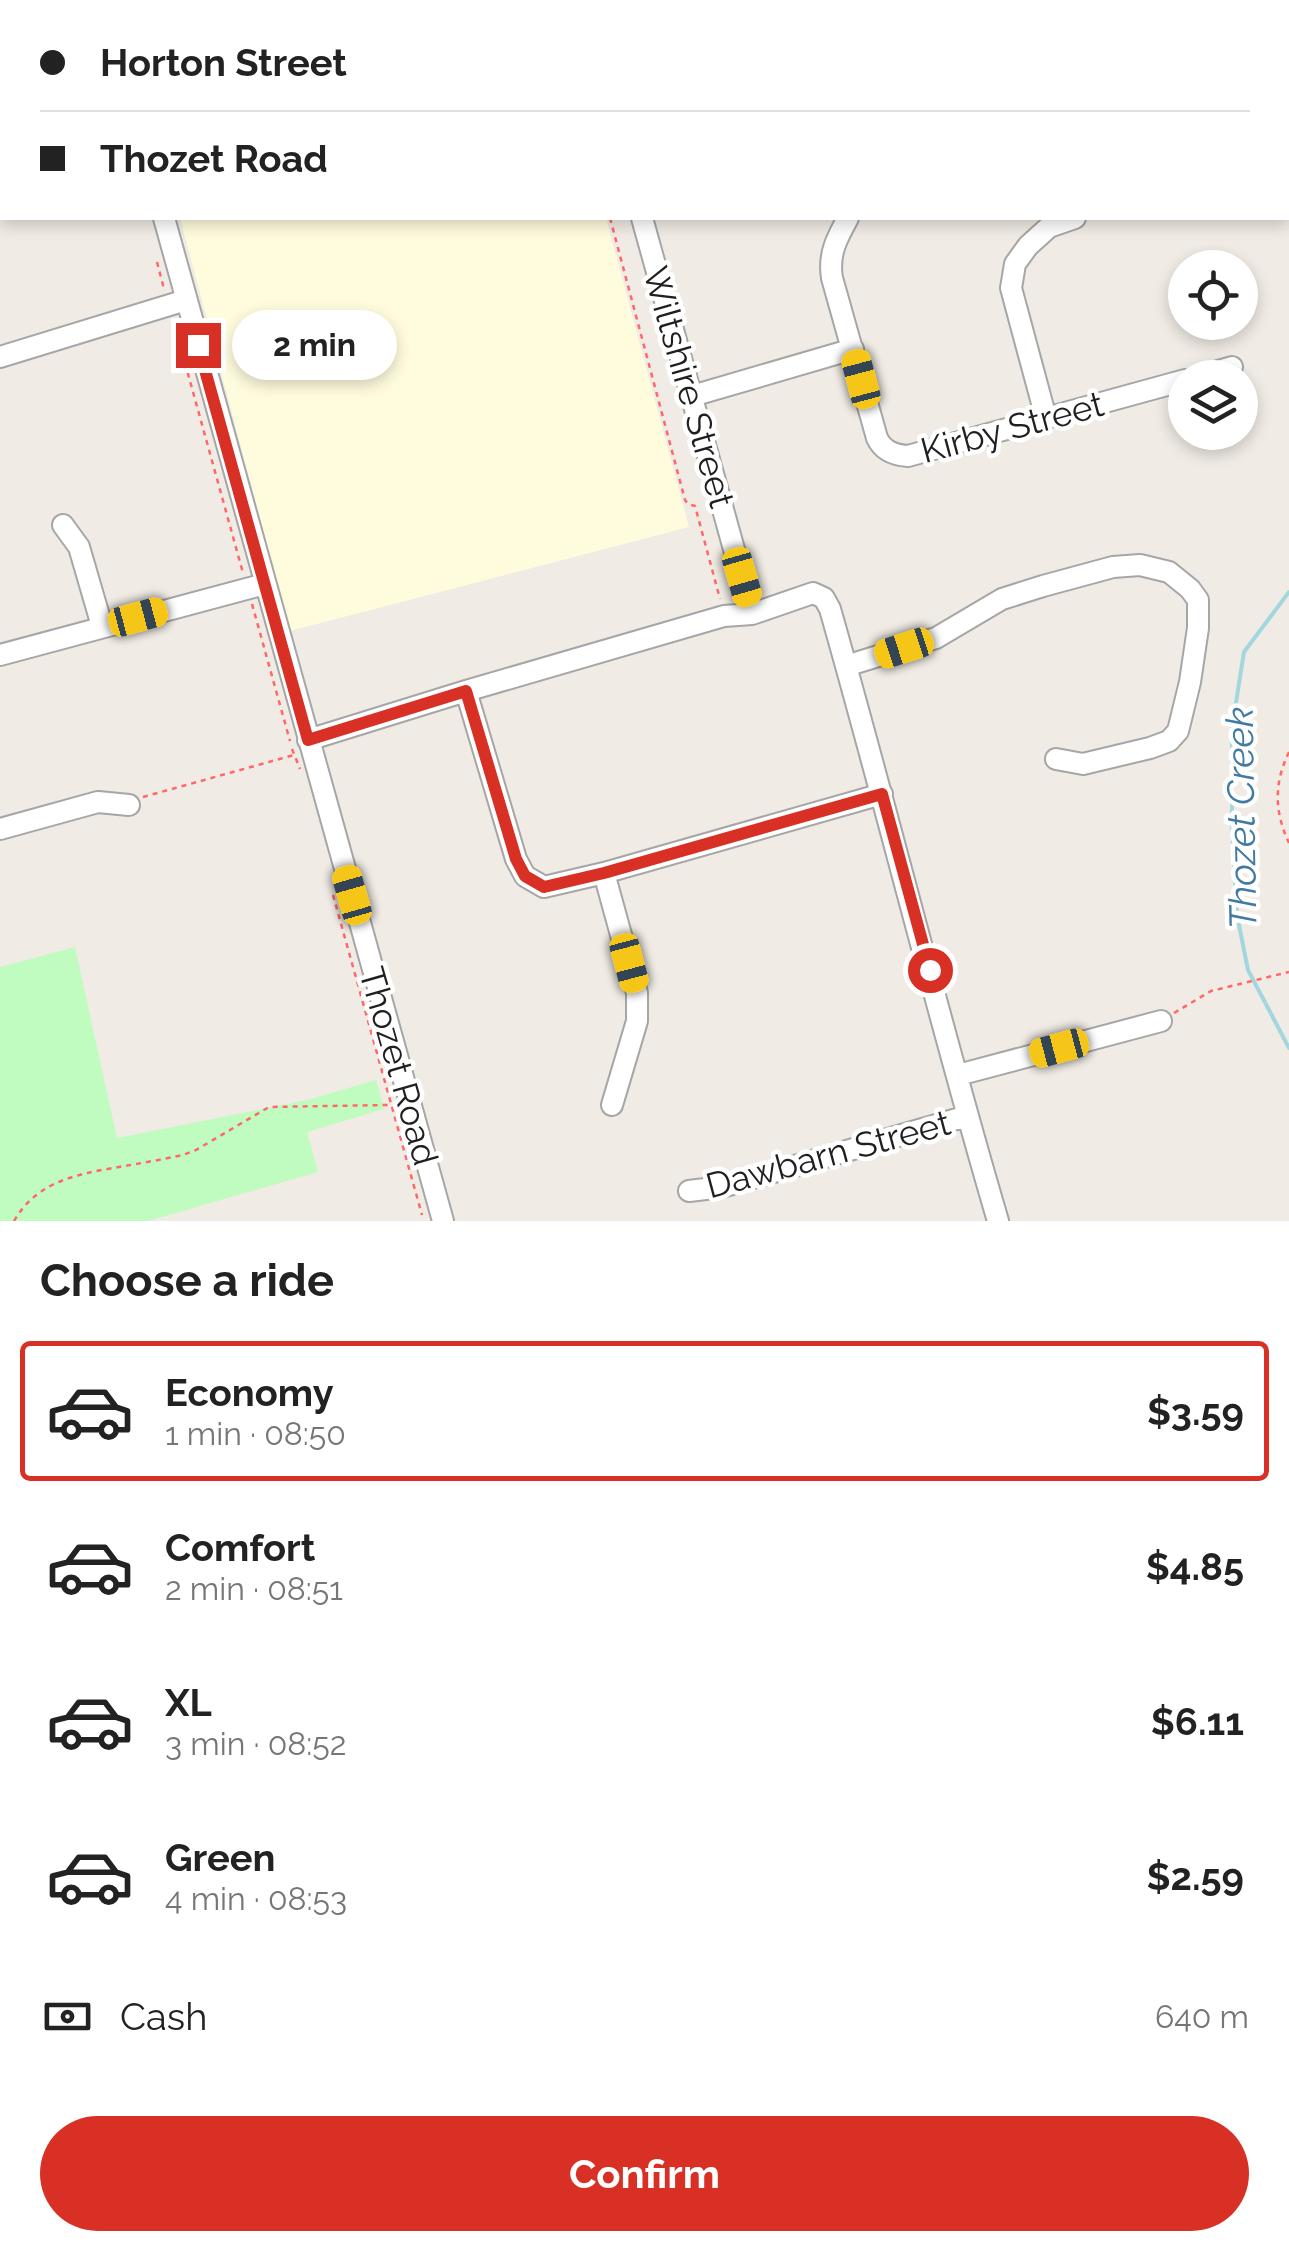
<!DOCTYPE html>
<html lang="en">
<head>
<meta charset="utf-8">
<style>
	:root { --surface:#fff; --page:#f6f6f6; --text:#222; --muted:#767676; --line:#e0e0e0; --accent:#d93025 }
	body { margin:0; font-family:Raleway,sans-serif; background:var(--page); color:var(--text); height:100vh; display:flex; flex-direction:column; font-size:38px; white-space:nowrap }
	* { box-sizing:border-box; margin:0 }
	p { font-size:32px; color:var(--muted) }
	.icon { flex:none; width:55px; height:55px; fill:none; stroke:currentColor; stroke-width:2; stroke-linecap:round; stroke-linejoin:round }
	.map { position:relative; height:1221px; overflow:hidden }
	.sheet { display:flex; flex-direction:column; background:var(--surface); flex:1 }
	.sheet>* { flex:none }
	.top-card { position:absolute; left:0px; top:0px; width:1290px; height:220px; box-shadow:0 5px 15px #0003; display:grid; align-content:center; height:220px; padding:0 40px; background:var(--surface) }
	.tools { position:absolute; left:1168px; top:250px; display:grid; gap:20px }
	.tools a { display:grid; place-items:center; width:90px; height:90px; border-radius:50%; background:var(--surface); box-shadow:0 5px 15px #0003; font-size:50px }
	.end { position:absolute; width:45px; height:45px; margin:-22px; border:12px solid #d93025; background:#fff; box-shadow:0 0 0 5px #fff }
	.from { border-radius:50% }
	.bubble { position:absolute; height:70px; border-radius:35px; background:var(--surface); box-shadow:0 5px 15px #0003; font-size:32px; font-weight:700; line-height:70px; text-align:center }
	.car { position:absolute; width:30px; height:60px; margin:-30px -15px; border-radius:12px; box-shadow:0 0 8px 2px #0007; background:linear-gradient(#f5c518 24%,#345 0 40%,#f5c518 0 76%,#345 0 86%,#f5c518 0) }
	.top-card b { display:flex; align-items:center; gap:35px; height:95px; font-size:38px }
	.top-card b+b { border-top:2px solid var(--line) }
	.top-card i { width:25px; height:25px; background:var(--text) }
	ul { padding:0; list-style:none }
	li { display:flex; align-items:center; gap:30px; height:140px; margin:0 20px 15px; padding:0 20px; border:5px solid transparent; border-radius:10px }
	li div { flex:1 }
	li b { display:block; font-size:38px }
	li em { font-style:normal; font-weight:700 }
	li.selected { border-color:var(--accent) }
	li>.icon { width:90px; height:90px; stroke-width:1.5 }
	h2 { padding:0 40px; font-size:45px; line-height:120px }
	.pay { display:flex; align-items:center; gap:25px; height:110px; padding:0 40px; font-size:38px }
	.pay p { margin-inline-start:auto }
	.button { display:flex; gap:20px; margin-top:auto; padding:20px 40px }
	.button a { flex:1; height:115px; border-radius:60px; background:var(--accent); color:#fff; font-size:40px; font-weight:700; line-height:115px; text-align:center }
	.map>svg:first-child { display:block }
	.education { fill:#fffcde }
	.park { fill:#c0fcbf }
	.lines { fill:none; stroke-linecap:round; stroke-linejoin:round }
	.stream { stroke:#a3d7e0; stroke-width:4 }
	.minor-casing { stroke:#a6a6a6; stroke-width:24 }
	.path { stroke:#ff6866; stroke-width:2.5; stroke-dasharray:5 5; stroke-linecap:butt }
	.minor { stroke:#fff; stroke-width:20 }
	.route { stroke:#d93025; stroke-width:12 }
	.labels { text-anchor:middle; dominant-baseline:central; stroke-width:9; stroke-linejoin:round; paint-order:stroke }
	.street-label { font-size:35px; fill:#1f1f1f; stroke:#fff }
	.water-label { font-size:38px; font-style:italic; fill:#417aa3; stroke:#fff }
</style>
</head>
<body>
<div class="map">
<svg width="1289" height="1221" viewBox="0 0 1289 1221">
	<rect width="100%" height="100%" fill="#f0ebe4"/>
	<path class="education" d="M255 0H549V2H247Z
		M180 218H606L689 527 290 631Z"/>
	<path class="park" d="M75 947 117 1138 307 1100 376 1080 384 1109 307 1132 318 1172 148 1221H0V967Z"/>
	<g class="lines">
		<path class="stream" d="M38 2 39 0
			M0 54 2 51
			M1289 592 1244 652 1232 728V825L1237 915 1248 970 1289 1048"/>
		<defs>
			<path id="minor" d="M105 0V2
				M582 0V2
				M781 2 782 0
				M1164 2 1174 0
				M164 218 443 1221
				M642 218 752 614
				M848 218C837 238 828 254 832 278L877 438C883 451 894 455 908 456L1185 380
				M0 357 186 300
				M1194 378 1232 367
				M692 396 853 349
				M1046 418 1011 288 1015 264 1028 246 1049 227 1075 218
				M63 525 79 547 102 626
				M0 655 265 584
				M846 666 936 638 1002 599 1043 586 1113 567 1140 565 1169 572 1190 589 1198 600V628L1190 682 1178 731 1169 741 1150 748 1083 764 1056 759
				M466 691 516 859 525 876 544 887 604 873 882 794
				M308 740 466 691 724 616 752 614 813 593 824 598 830 609C888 812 938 1018 998 1221
				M0 829 98 802 129 805
				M604 873 637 993V1021L612 1105
				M958 1075 1161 1021
				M689 1191 722 1187 967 1116"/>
		</defs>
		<use href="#minor" class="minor-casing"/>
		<path class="path" d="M560 0 561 2
			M0 127 2 122
			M610 218 685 500 688 504 695 506 720 599
			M157 262 164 289
			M185 363 243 573
			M252 604 290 741
			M292 749 300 769
			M1289 752C1274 783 1274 811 1289 843
			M143 797 294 755
			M333 895 422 1215
			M1174 1013 1211 991 1289 972
			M14 1221C36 1183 73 1175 113 1168 136 1164 160 1160 183 1155L196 1150 269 1107 389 1105"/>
		<use href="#minor" class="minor"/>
	</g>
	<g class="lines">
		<path class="route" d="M198 345 308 740 466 691 516 859 525 876 544 887 604 873 882 794 930 970"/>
	</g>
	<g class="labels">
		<g class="street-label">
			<text transform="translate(689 387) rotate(74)">Wiltshire Street</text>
			<text transform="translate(1012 427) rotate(-15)">Kirby Street</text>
			<text transform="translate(399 1066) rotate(74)">Thozet Road</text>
			<text transform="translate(828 1154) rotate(-15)">Dawbarn Street</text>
		</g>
		<g class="water-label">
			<text transform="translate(1241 818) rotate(-91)">Thozet Creek</text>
		</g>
	</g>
</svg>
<div class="tools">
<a><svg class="icon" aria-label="locate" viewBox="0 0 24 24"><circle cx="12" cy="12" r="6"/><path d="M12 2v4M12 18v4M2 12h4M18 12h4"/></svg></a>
<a><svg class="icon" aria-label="layers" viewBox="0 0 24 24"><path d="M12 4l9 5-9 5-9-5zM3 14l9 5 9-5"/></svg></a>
</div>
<i class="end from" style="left:930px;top:970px"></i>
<i class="end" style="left:198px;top:345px"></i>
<div class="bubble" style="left:232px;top:310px;width:165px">2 min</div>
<i class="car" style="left:861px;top:379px;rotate:345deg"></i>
<i class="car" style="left:742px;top:577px;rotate:164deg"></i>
<i class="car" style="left:138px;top:617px;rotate:75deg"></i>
<i class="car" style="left:904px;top:648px;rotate:252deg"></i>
<i class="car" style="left:352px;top:895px;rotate:344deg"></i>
<i class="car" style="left:629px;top:963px;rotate:165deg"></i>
<i class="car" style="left:1059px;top:1048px;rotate:255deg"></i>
<div class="top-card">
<b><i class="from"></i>Horton Street</b>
<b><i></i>Thozet Road</b>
</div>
</div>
<section class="sheet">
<h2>Choose a ride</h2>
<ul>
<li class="selected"><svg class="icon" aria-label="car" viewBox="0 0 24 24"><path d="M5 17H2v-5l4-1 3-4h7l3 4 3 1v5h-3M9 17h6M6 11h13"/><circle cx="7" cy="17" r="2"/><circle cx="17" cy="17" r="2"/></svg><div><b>Economy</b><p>1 min · 08:50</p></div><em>$3.59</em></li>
<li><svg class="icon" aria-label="car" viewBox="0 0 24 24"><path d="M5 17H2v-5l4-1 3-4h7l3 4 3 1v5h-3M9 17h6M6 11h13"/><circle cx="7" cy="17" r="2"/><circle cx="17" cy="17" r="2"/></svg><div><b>Comfort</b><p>2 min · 08:51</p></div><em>$4.85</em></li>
<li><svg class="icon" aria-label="car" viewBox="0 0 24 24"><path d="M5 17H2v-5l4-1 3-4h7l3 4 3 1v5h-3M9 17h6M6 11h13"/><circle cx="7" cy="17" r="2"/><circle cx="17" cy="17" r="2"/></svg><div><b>XL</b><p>3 min · 08:52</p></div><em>$6.11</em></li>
<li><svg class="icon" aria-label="car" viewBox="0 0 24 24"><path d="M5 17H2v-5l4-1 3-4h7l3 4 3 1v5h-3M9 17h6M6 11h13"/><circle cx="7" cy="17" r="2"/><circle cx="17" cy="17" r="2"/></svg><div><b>Green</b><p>4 min · 08:53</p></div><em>$2.59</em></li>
</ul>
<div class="pay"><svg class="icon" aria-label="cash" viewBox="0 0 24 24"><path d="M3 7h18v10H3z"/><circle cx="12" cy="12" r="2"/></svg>Cash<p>640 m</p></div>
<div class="button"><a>Confirm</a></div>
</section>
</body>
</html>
